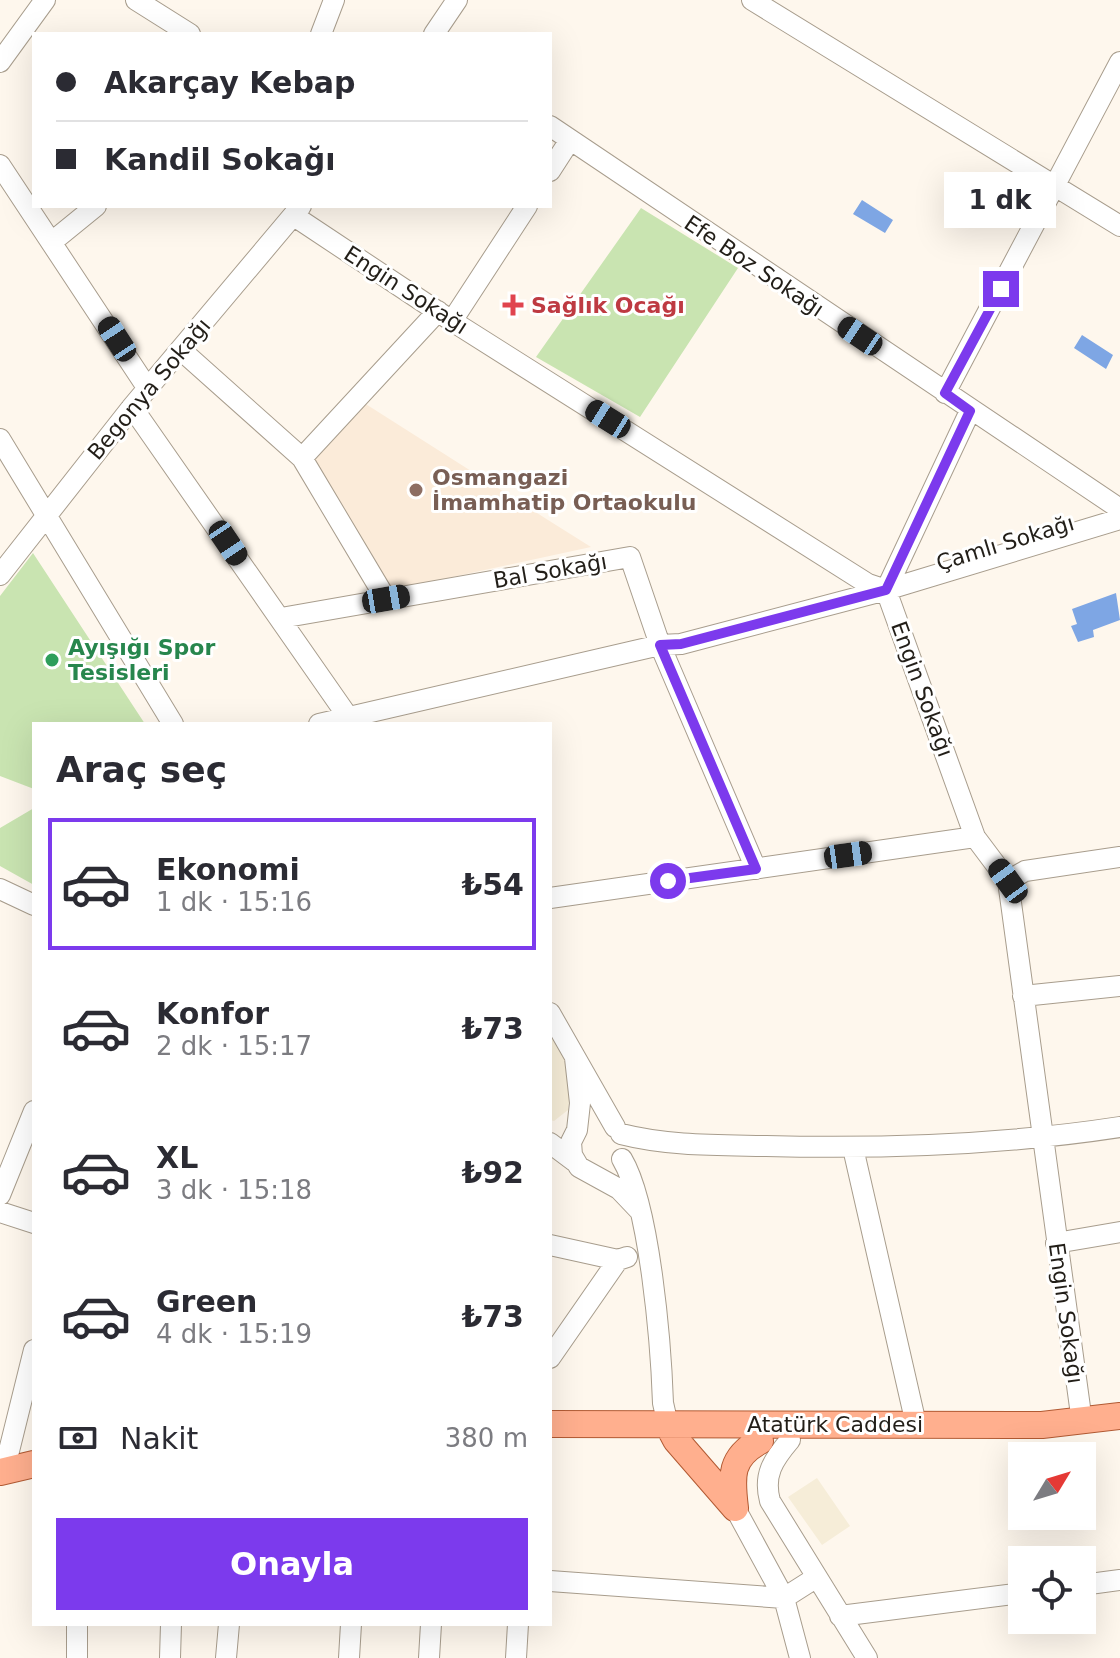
<!DOCTYPE html>
<html lang="tr">
<head>
<meta charset="utf-8">
<style>
	:root { --surface:#fff; --page:#f7f7f7; --text:#2b2b33; --muted:#7c7c81; --line:#e1e1e2; --accent:#7c3aed }
	body { margin:0; font-family:"DejaVu Sans",sans-serif; background:var(--page); color:var(--text); height:100vh; display:flex; flex-direction:column; font-size:30px; white-space:nowrap }
	* { box-sizing:border-box; margin:0 }
	p { font-size:26px; color:var(--muted) }
	.icon { flex:none; width:44px; height:44px; fill:none; stroke:currentColor; stroke-width:2; stroke-linecap:round; stroke-linejoin:round }
	.map { position:relative; flex:1; overflow:hidden }
	.sheet { position:absolute; left:32px; top:722px; width:520px; height:904px; display:flex; flex-direction:column; background:var(--surface); border-radius:0px; box-shadow:0 8px 32px #0002 }
	.sheet>* { flex:none }
	.top-card { position:absolute; left:32px; top:32px; width:520px; height:176px; border-radius:0px; box-shadow:0 8px 32px #0002; display:grid; align-content:center; height:176px; padding:0 24px; background:var(--surface) }
	.needle { width:52px; rotate:52deg }
	.buttons { position:absolute; left:1008px; top:1442px; display:grid; gap:16px }
	.buttons a { display:grid; place-items:center; width:88px; height:88px; border-radius:0px; background:var(--surface); box-shadow:0 8px 32px #0002; font-size:40px }
	.end { position:absolute; width:36px; height:36px; margin:-18px; border:10px solid #7c3aed; background:#fff; box-shadow:0 0 0 4px #fff }
	.from { border-radius:50% }
	.bubble { position:absolute; height:56px; border-radius:0px; background:var(--surface); box-shadow:0 8px 32px #0002; font-size:26px; font-weight:700; line-height:56px; text-align:center }
	.car { position:absolute; width:24px; height:48px; margin:-24px -12px; border-radius:10px; box-shadow:0 0 6px 2px #0007; background:linear-gradient(#222 24%,#8ab4d8 0 40%,#222 0 76%,#8ab4d8 0 86%,#222 0) }
	.top-card b { display:flex; align-items:center; gap:28px; height:76px; font-size:30px }
	.top-card b+b { border-top:2px solid var(--line) }
	.top-card i { width:20px; height:20px; background:var(--text) }
	ul { padding:0; list-style:none }
	li { display:flex; align-items:center; gap:24px; height:132px; margin:0 16px 12px; padding:0 8px; border:4px solid transparent; border-radius:0px }
	li div { flex:1 }
	li b { display:block; font-size:30px }
	li em { font-style:normal; font-weight:700 }
	li.selected { border-color:var(--accent) }
	li>.icon { width:72px; height:72px; stroke-width:1.5 }
	h2 { padding:0 24px; font-size:36px; line-height:96px }
	.pay { display:flex; align-items:center; gap:20px; height:88px; padding:0 24px; font-size:30px }
	.pay p { margin-inline-start:auto }
	.button { display:flex; gap:16px; margin-top:auto; padding:16px 24px }
	.button a { flex:1; height:92px; border-radius:0px; background:var(--accent); color:#fff; font-size:32px; font-weight:700; line-height:92px; text-align:center }
	.map>svg:first-child { display:block }
	.education { fill:#fbebd9 }
	.medical { fill:#f6edd8 }
	.green { fill:#c9e4b1 }
	.water { fill:#7ea6e4 }
	.lines { fill:none; stroke-linecap:round; stroke-linejoin:round }
	.minor-casing { stroke:#a89d8d; stroke-width:22 }
	.major-casing { stroke:#b25a33; stroke-width:28 }
	.minor { stroke:#fff; stroke-width:20 }
	.major { stroke:#ffaf8e; stroke-width:26 }
	.route { stroke:#7c3aed; stroke-width:10 }
	.health-dot { fill:#e0444e; stroke:#fff; stroke-width:3 }
	.education-dot { fill:#8d6e63; stroke:#fff; stroke-width:3 }
	.leisure-dot { fill:#2e9e5b; stroke:#fff; stroke-width:3 }
	.labels { text-anchor:middle; dominant-baseline:central; stroke-width:6; stroke-linejoin:round; paint-order:stroke }
	.street-label { font-size:22px; fill:#221e18; stroke:#fff }
	.health-label { font-size:22px; font-weight:bold; fill:#be3a42; stroke:#fff; text-anchor:start }
	.education-label { font-size:22px; font-weight:bold; fill:#785e54; stroke:#fff; text-anchor:start }
	.leisure-label { font-size:22px; font-weight:bold; fill:#27864d; stroke:#fff; text-anchor:start }
</style>
</head>
<body>
<div class="map">
<svg width="1120" height="1658" viewBox="0 0 1120 1658">
	<rect width="100%" height="100%" fill="#fef7ed"/>
	<path class="education" d="M361 401 548 520 591 547 388 591 313 460Z"/>
	<path class="medical" d="M550 1030 566 1061 571 1083 568 1110 554 1121 550 1120Z
		M817 1478 850 1526 822 1545 788 1497Z"/>
	<path class="green" d="M641 208 738 268 640 417 536 357Z
		M33 553 145 724H34V789L0 776V596Z
		M34 808V885L0 866V828Z"/>
	<path class="water" d="M862 200 893 220 885 233 853 214Z
		M1082 335 1113 355 1106 369 1074 348Z
		M1116 593 1120 620 1093 630 1094 637 1078 642 1071 626 1077 624 1072 609Z"/>
	<g class="lines">
		<defs>
			<path id="minor" d="M136 0 190 34
				M752 0 1120 226
				M321 34 334 0
				M434 34 457 0
				M0 62 45 0
				M550 126 1120 509
				M0 165 148 389
				M550 171 570 140
				M294 216 452 321 868 584 886 590
				M53 241 96 206
				M452 321 527 206
				M181 350 302 458 386 599
				M945 393 1120 62
				M132 407 353 724
				M0 439 173 724
				M302 458 438 311
				M0 575 132 407 301 206
				M886 590 975 837 1008 881 1082 1422
				M886 590 970 411
				M281 618 630 557 660 645 756 869
				M319 724 660 645 681 644 886 590 1120 519
				M1008 881 1025 871 1120 857
				M0 889 34 905
				M550 898 975 837
				M1023 996 1120 986
				M550 1013 615 1127
				M575 1058 580 1103 577 1130 571 1142 572 1155 579 1167 619 1189 639 1210
				M621 1134C668 1146 717 1145 766 1146 885 1149 1003 1145 1120 1127
				M550 1143 574 1161
				M853 1148 916 1424
				M622 1159C650 1206 661 1345 663 1403L668 1425
				M0 1195 34 1111
				M0 1212 34 1223
				M1056 1243 1120 1232
				M550 1245 618 1260 627 1257
				M550 1358 618 1260
				M790 1440C773 1460 763 1475 770 1501L867 1658
				M4 1471 34 1350
				M735 1508 784 1598 800 1658
				M550 1581 784 1598 817 1577
				M1082 1585 1120 1580
				M840 1616 1022 1593
				M77 1624V1658
				M170 1658 171 1624
				M226 1658 229 1624
				M349 1658 351 1624
				M429 1658 431 1624
				M516 1658 518 1624"/>
			<path id="major" d="M550 1424 1042 1425 1120 1416
				M668 1425 676 1440 735 1508
				M0 1472 34 1464
				M735 1508C731 1476 730 1457 760 1441"/>
		</defs>
		<use href="#minor" class="minor-casing"/>
		<use href="#major" class="major-casing"/>
		<use href="#minor" class="minor"/>
		<use href="#major" class="major"/>
	</g>
	<g class="lines">
		<path class="route" d="M668 881 756 869 660 645 681 644 886 590 970 411 945 393 1001 289"/>
	</g>
	<path class="health-dot" d="M509 293h8v8h8v8h-8v8h-8v-8h-8v-8h8z"/>
	<circle class="education-dot" cx="416" cy="490" r="8"/>
	<circle class="leisure-dot" cx="52" cy="660" r="8"/>
	<g class="labels">
		<g class="street-label">
			<text transform="translate(754 266) rotate(34)">Efe Boz Sokağı</text>
			<text transform="translate(406 290) rotate(33)">Engin Sokağı</text>
			<text transform="translate(149 389) rotate(-50)">Begonya Sokağı</text>
			<text transform="translate(1005 543) rotate(-17)">Çamlı Sokağı</text>
			<text transform="translate(550 571) rotate(-10)">Bal Sokağı</text>
			<text transform="translate(922 689) rotate(70)">Engin Sokağı</text>
			<text transform="translate(1066 1313) rotate(82)">Engin Sokağı</text>
			<text x="835" y="1424">Atatürk Caddesi</text>
		</g>
		<g class="health-label">
			<text x="531" y="305">Sağlık Ocağı</text>
		</g>
		<g class="education-label">
			<text x="432" y="477">Osmangazi<tspan x="432" dy="25">İmamhatip Ortaokulu</tspan></text>
		</g>
		<g class="leisure-label">
			<text x="68" y="647">Ayışığı Spor<tspan x="68" dy="25">Tesisleri</tspan></text>
		</g>
	</g>
</svg>
<div class="buttons">
<a><svg class="needle" viewBox="-14 -14 28 28"><path d="M0-13l5 13h-10z" fill="#e53935"/><path d="M0 13l5-13h-10z" fill="#7c7c81"/></svg></a>
<a><svg class="icon" aria-label="locate" viewBox="0 0 24 24"><circle cx="12" cy="12" r="6"/><path d="M12 2v4M12 18v4M2 12h4M18 12h4"/></svg></a>
</div>
<i class="end from" style="left:668px;top:881px"></i>
<i class="end" style="left:1001px;top:289px"></i>
<div class="bubble" style="left:944px;top:172px;width:112px">1 dk</div>
<i class="car" style="left:860px;top:336px;rotate:304deg"></i>
<i class="car" style="left:117px;top:339px;rotate:327deg"></i>
<i class="car" style="left:608px;top:419px;rotate:302deg"></i>
<i class="car" style="left:228px;top:543px;rotate:146deg"></i>
<i class="car" style="left:386px;top:599px;rotate:80deg"></i>
<i class="car" style="left:848px;top:855px;rotate:82deg"></i>
<i class="car" style="left:1008px;top:881px;rotate:324deg"></i>
<div class="top-card">
<b><i class="from"></i>Akarçay Kebap</b>
<b><i></i>Kandil Sokağı</b>
</div>
<section class="sheet">
<h2>Araç seç</h2>
<ul>
<li class="selected"><svg class="icon" aria-label="car" viewBox="0 0 24 24"><path d="M5 17H2v-5l4-1 3-4h7l3 4 3 1v5h-3M9 17h6M6 11h13"/><circle cx="7" cy="17" r="2"/><circle cx="17" cy="17" r="2"/></svg><div><b>Ekonomi</b><p>1 dk · 15:16</p></div><em>₺54</em></li>
<li><svg class="icon" aria-label="car" viewBox="0 0 24 24"><path d="M5 17H2v-5l4-1 3-4h7l3 4 3 1v5h-3M9 17h6M6 11h13"/><circle cx="7" cy="17" r="2"/><circle cx="17" cy="17" r="2"/></svg><div><b>Konfor</b><p>2 dk · 15:17</p></div><em>₺73</em></li>
<li><svg class="icon" aria-label="car" viewBox="0 0 24 24"><path d="M5 17H2v-5l4-1 3-4h7l3 4 3 1v5h-3M9 17h6M6 11h13"/><circle cx="7" cy="17" r="2"/><circle cx="17" cy="17" r="2"/></svg><div><b>XL</b><p>3 dk · 15:18</p></div><em>₺92</em></li>
<li><svg class="icon" aria-label="car" viewBox="0 0 24 24"><path d="M5 17H2v-5l4-1 3-4h7l3 4 3 1v5h-3M9 17h6M6 11h13"/><circle cx="7" cy="17" r="2"/><circle cx="17" cy="17" r="2"/></svg><div><b>Green</b><p>4 dk · 15:19</p></div><em>₺73</em></li>
</ul>
<div class="pay"><svg class="icon" aria-label="cash" viewBox="0 0 24 24"><path d="M3 7h18v10H3z"/><circle cx="12" cy="12" r="2"/></svg>Nakit<p>380 m</p></div>
<div class="button"><a>Onayla</a></div>
</section>
</div>
</body>
</html>
